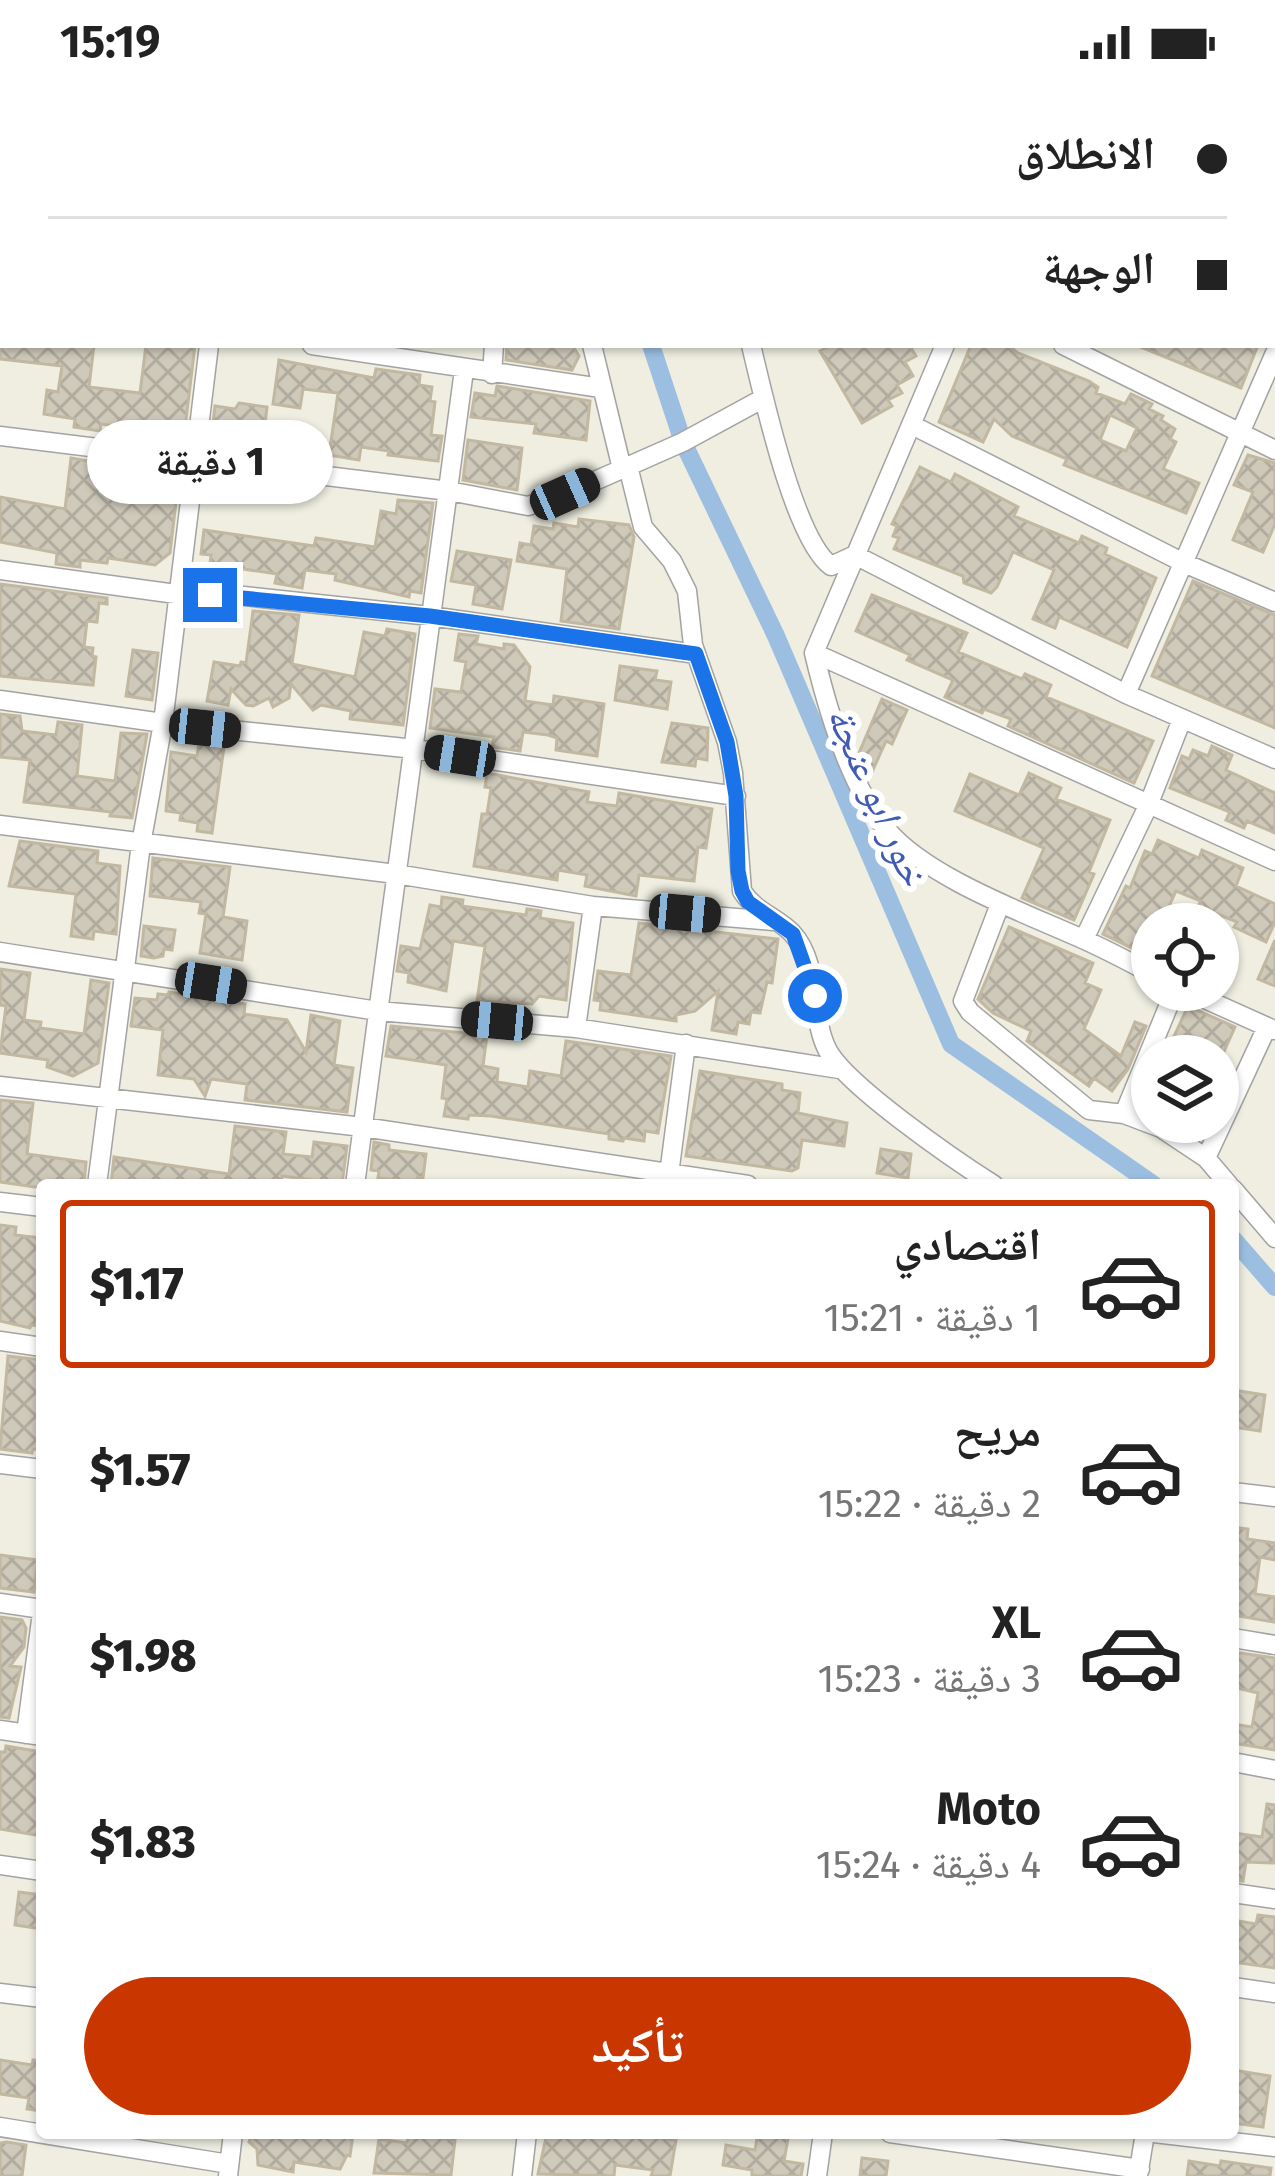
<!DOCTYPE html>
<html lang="ar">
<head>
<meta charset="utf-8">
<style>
	:root { --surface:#fff; --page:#f6f6f6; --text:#222; --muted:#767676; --line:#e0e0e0; --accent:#c93600 }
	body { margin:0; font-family:"Fira Sans","Noto Naskh Arabic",sans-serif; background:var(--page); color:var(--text); direction:rtl; height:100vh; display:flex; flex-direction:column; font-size:45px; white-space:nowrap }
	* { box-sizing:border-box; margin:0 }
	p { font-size:39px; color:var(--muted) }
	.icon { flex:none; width:66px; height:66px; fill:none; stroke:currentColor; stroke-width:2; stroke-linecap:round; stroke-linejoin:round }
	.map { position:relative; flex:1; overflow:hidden; direction:ltr }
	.sheet { position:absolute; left:36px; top:1095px; width:1203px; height:960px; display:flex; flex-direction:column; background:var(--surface); border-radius:12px; box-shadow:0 3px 9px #0004; direction:rtl }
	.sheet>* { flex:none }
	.banner { position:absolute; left:0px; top:0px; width:1275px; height:264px; box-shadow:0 3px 9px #0004; direction:rtl; display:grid; align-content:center; height:264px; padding:0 48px; background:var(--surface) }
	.buttons { position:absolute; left:1131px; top:819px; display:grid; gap:24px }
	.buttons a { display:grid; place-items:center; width:108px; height:108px; border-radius:50%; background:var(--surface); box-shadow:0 3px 9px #0004; font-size:60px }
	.end { position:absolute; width:54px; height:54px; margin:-27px; border:15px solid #1a73e8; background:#fff; box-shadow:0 0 0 6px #fff }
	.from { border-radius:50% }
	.bubble { position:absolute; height:84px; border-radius:42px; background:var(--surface); box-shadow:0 3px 9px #0004; font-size:39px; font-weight:800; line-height:84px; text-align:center; direction:rtl }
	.car { position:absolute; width:36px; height:72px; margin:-36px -18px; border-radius:15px; box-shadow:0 0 9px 3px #0007; background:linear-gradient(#222 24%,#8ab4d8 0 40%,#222 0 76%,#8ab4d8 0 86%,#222 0) }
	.banner b { display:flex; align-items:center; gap:42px; height:114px; font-size:45px }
	.banner b+b { border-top:3px solid var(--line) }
	.banner i { width:30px; height:30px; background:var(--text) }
	ul { padding:21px 0 0; list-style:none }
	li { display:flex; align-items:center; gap:36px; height:168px; margin:0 24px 18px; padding:0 24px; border:6px solid transparent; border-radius:12px }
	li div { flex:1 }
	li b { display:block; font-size:45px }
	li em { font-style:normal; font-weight:800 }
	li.selected { border-color:var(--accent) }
	li>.icon { width:108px; height:108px; stroke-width:1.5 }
	.action { display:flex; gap:24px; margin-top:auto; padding:24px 48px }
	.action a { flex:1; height:138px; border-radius:72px; background:var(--accent); color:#fff; font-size:48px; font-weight:800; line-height:138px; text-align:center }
	.status { display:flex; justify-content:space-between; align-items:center; height:84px; padding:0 60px; background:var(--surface); direction:ltr }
	.status svg { height:33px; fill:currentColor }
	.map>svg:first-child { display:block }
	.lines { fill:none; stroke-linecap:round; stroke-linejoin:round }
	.canal { stroke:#9cbfe1; stroke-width:18 }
	.building { fill:url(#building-cross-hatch); stroke:#c2b8a2; stroke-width:3; fill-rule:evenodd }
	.street-casing { stroke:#a3a3a3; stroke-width:21 }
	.street { stroke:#fff; stroke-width:18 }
	.route { stroke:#1a73e8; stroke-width:15 }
	.labels { text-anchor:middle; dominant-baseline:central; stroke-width:12; stroke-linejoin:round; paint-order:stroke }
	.water-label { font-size:39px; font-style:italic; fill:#405bb4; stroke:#fff }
</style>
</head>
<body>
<div class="status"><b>15:19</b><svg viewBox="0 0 49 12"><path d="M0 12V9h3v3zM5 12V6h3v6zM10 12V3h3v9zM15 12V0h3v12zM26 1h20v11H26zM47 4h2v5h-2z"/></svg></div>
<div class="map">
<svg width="1275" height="2092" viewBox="0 0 1275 2092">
	<defs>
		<pattern id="building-cross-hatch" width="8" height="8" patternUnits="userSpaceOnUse" patternTransform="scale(3)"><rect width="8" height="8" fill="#cfc9ba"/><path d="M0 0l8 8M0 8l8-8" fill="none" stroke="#b1ac9f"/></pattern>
	</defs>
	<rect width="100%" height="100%" fill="#efeee1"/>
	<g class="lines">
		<path class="canal" d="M493 0 496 3
			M651 261 683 358 776 552 951 960 1154 1101
			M1233 1155 1275 1203"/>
	</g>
	<path class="building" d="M0 261H94L89 303 140 309 146 261H195L183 361 173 360 176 342 138 337 137 345 101 340 100 347 74 343 75 335 44 330 47 306 58 308 62 282 0 275Z
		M507 261H572L579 272 572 286 506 276Z
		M831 261H909L916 272 905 278 913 292 897 301 902 309 888 316 892 322 862 339 820 267Z
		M971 261H1008L1018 269 1089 297 1098 303 1096 309 1125 320 1131 310 1152 320 1149 325 1163 332 1161 336 1175 345 1170 355 1176 358 1163 385 1199 399 1186 429 1064 381 1067 375 1012 352 994 335 983 358 939 338ZM1110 331 1137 344 1126 367 1100 356Z
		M1136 261H1258L1241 304Z
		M279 276 374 294 376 285 420 291 419 301 432 303 430 317 435 318 431 351 442 352 438 377 388 371 389 367 361 363 359 376 329 371 338 309 303 305 300 324 273 320Z
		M497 302 590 317 586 356 534 349 536 340 471 333 475 309 495 312Z
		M239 319 267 323 264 349 249 347 246 369 210 364 215 322 235 325Z
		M468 356 522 364 517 406 463 396Z
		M1248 371 1275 379V440L1263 468 1233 456 1253 408 1234 401Z
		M71 374 151 388V384L170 386 169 391 179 392 170 469 155 481 108 474 107 479 80 476V483L56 480 57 469 0 458V413L65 425Z
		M920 383 951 398 955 390 1018 423 1014 432 1079 459 1082 452 1107 464 1105 470 1156 494 1127 563 1059 533 1055 544 1033 535 1054 486 1013 468 997 503 991 509 964 499 963 492 894 465 899 454 893 452 897 442 892 440Z
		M398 416 433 419 421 509 410 507 409 513 335 496 336 490 305 486 302 504 275 499 277 490 210 480 211 471 201 470 204 446 314 462 316 454 375 463 381 427 396 430Z
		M579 435 629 441 634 453 619 545 561 537 567 485 517 477 520 459 531 461 534 442 553 445 554 439 578 443Z
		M457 467 511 476 502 525 473 520 476 501 451 497Z
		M1193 497 1275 531V644L1152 592Z
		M0 500 107 514V520L99 519 97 538 87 537 84 563 93 564 92 572 96 573 93 601 0 592Z
		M872 511 967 549 958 568 1022 595 1025 590 1051 601 1046 613 1153 657 1134 699 1008 642 1011 635 984 625 982 629 945 613 953 596 907 576 910 571 856 547Z
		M253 527 299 531 292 580 355 593 364 548 385 552 387 545 415 550 403 641 350 635 351 627 321 621 313 626 291 600 289 614 273 623 269 614 253 622 246 621 231 605 228 621 207 617 214 578 240 582 241 578 246 579Z
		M459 550 478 552 476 560 504 565V560L514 561 530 583 525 617 553 621 554 612 604 620 597 672 556 666 557 654 548 651 523 648 520 667 492 663 494 653 430 644 435 605 461 608 466 578 455 576Z
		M133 566 158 569 152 616 126 612Z
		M620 582 657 587 655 596 671 598 667 625 615 616Z
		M882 615 907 626 892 660 886 657 872 688 866 686 859 669Z
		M0 630 20 632 22 647 56 651 58 638 82 641 77 692 115 697 121 649 147 650 132 734 110 732 111 728 24 718 30 676 0 673Z
		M672 639 708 644 707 676 696 674 695 682 662 678Z
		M199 659 224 663 212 749 197 747 198 739 180 736 181 729 166 727 171 668 197 672Z
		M1212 662 1232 671 1226 686 1275 709V749L1247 737 1244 744 1226 736 1230 728 1170 704 1182 672 1189 675 1193 666 1208 672Z
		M487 689 589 708 587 718 617 722 619 709 712 725 706 764 698 763 694 797 639 791 636 812 585 802 587 791 558 786 557 796 474 782 482 730H487L491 704 485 703Z
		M1029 689 1061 704 1056 715 1110 736 1089 788 1094 790 1074 836 1022 814 1044 764 955 727 970 690 1019 711Z
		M1158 756 1199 774 1202 766 1243 784 1236 802 1275 820V838L1266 858 1234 843 1237 838 1198 822 1201 817 1176 807 1161 840H1152V863L1148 872 1103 850 1126 802 1130 804 1145 767 1152 770Z
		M20 757 98 767 97 779 120 782 116 850 94 847 93 855 71 852 76 810 9 802Z
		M153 774 230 783 223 833 247 837 242 876 200 869 206 830 199 829 201 818 150 812Z
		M442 813 463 816 462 822 526 831 527 825 541 827 540 834 573 839 566 916 539 912 532 920 477 917 485 862 453 857 446 907 408 898 409 889 397 887 401 862 420 865 430 821 441 823Z
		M639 839 778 855 772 899 767 898 760 929 751 928 749 940 738 938 736 950 712 946 718 907 695 927 676 931V937L600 926 601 917 594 916 598 887 631 891Z
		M144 842 175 846 172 866 164 865 163 872 154 874 141 872Z
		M1009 843 1093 879 1085 899 1101 906 1084 945 1121 972 1135 938 1146 942 1128 985 1112 1007 1094 994 1089 1002 1027 957 1031 947 993 929 978 915Z
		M1275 856V902L1258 895Z
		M0 885 30 889 24 936 41 938 40 944 84 950 91 896 109 899 98 979 73 992 47 983 48 976 0 969 6 922 0 921Z
		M169 908 245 920 244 930 287 936 306 968 311 931 340 937 334 981 353 984 347 1028 245 1016 247 1000 211 995 205 1012 194 995 158 991 163 946 131 942 135 914 157 916 158 910 168 911Z
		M1188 922 1235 943 1222 972H1165Z
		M391 942 487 951 483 982 498 985 497 998 528 1003 530 987 561 992 566 957 671 972 658 1049 645 1047 644 1057 624 1054 623 1057 609 1055V1050L491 1032 469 1031 468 1035 444 1032 447 1015 442 1014 446 981 386 972Z
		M700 987 782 1000V1006L800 1009 798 1029 847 1039 844 1062 802 1056 798 1084 792 1087 686 1072Z
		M0 1016 33 1019 27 1070 86 1078 84 1101 42 1104 0 1098Z
		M235 1042 286 1048 283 1070 312 1073 314 1058 347 1062 342 1100 282 1092 281 1101H111L114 1073 229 1090Z
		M374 1058 389 1061V1066L426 1070 423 1094 418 1093 417 1101H395L396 1096 378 1094 379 1087 371 1086Z
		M881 1065 911 1070 908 1094 877 1089Z
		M0 1141 16 1143 15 1151 42 1154V1242L31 1241 30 1244 0 1237Z
		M8 1272 42 1276V1349L40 1366 33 1365 32 1369 0 1365Z
		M1233 1306 1265 1311 1260 1347 1233 1343Z
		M1233 1443 1248 1445 1247 1455 1275 1459V1476L1260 1473 1255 1510 1275 1513 1274 1538 1233 1531Z
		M0 1471 38 1476 34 1508 0 1504Z
		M0 1533 22 1536 26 1544 24 1563 10 1582 21 1583 9 1634 0 1633Z
		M1233 1568 1275 1574V1666L1233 1659V1640L1252 1643 1258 1609 1233 1603Z
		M6 1662 42 1668V1752L0 1745V1668H5Z
		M1267 1720 1275 1721 1274 1779 1246 1778 1243 1797 1233 1796 1234 1749 1262 1753Z
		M19 1808 42 1811V1845L15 1841Z
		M1258 1831 1275 1833V1884L1233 1878V1836L1256 1840Z
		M0 1976 32 1981 33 1976 42 1977V2027L27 2025 29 2014 0 2010Z
		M1233 1986 1270 1992 1263 2043 1233 2039Z
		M252 2049H344L353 2050 350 2072 347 2071 340 2085 294 2078 293 2088 258 2081 257 2065 249 2058Z
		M409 2049 455 2056 451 2091 374 2089 379 2055 407 2059Z
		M547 2049H622L676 2056 670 2092H651L653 2086 615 2081 614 2092 538 2090Z
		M758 2049H789L784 2077 803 2080 801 2092H761L752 2091V2086L723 2081 726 2061 755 2066Z
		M7 2058 26 2061 22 2092H0V2059Z
		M862 2074 888 2077 886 2092H860Z
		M1189 2077 1220 2082 1221 2077 1271 2084 1270 2092H1187Z"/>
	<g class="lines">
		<defs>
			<path id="street" d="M413 0 416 3
				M619 0 626 3
				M784 0 791 3
				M1189 0 1195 3
				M241 3 242 0
				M675 3 678 0
				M1061 3 1062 0
				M1272 43 1275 44
				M0 80 3 81
				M1272 204 1275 205
				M0 219 3 220
				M312 261 601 304
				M592 261 622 385 683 358 764 314
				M751 261C763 310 794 455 831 482L855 471 1126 610 1275 675
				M945 261 814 569C827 624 850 703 887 746 927 793 1022 828 1078 853 1103 864 1128 877 1152 890
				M1063 261 1275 366
				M492 290 494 261
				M912 341 1184 479 1275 518
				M0 352 449 407 528 422 565 410 622 385
				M628 382 643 443 672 477 687 507 693 561 727 658 733 689 742 807C755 828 777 833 792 849 820 879 810 931 827 965 844 1000 956 1077 994 1101
				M0 486 176 510 244 512 430 532 696 570
				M814 569 1275 777
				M1126 610 1275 269
				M0 616 163 639 415 665 736 712
				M0 741 396 790 593 822 773 837
				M1000 820 963 917 970 928 1089 1026 1124 1030 1161 1044 1206 1074 1229 1101
				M1084 855 1148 722 1182 635
				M0 868 378 927 576 944 839 985
				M1185 906 1274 946
				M576 944 593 822
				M0 1002 363 1043 748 1101
				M1124 1030 1175 906
				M1206 1074 1267 943
				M668 1098 686 960
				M97 1101 141 760 163 639 209 261
				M355 1101 464 286
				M1233 1105 1275 1154
				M0 1118 42 1123
				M0 1257 42 1263
				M0 1380 42 1385
				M1233 1408 1275 1413
				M0 1519 42 1525
				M1233 1554 1275 1561
				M0 1646 42 1652
				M26 1650 42 1529
				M1233 1678 1275 1686
				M0 1781 42 1787
				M1233 1809 1275 1815
				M1233 1903 1275 1909
				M0 1909 42 1914
				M0 2043 229 2080
				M890 2049 1140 2085
				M1154 2049 1275 2063
				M228 2092 233 2049
				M522 2092 527 2049
				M817 2092 823 2049
				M1138 2092 1145 2049"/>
		</defs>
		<use href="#street" class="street-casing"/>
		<use href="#street" class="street"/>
	</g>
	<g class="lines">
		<path class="route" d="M210 511 430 532 696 570 727 658 736 712 738 787 742 807 748 818 793 850 815 912"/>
	</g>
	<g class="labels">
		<g class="water-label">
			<text transform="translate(877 712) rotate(66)">خور ابو عنجة</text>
		</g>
	</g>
</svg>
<div class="buttons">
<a><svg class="icon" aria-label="locate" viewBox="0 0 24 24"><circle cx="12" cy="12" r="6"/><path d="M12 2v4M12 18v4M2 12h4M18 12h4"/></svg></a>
<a><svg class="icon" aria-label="layers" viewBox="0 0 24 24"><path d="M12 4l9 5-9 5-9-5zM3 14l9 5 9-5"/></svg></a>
</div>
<i class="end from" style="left:815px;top:912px"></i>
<i class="end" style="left:210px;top:511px"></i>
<div class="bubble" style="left:87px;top:336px;width:246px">1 دقيقة</div>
<i class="car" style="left:565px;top:410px;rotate:66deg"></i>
<i class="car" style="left:205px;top:644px;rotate:96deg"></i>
<i class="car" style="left:460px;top:672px;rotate:279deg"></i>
<i class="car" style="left:685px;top:829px;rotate:95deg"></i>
<i class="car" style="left:211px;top:899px;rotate:99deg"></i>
<i class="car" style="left:497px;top:937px;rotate:275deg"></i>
<div class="banner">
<b><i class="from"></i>الانطلاق</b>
<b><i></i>الوجهة</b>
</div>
<section class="sheet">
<ul>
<li class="selected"><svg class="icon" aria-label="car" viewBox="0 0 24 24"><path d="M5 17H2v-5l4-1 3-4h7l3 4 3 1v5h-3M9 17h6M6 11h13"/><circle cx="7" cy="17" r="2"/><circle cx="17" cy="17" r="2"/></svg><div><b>اقتصادي</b><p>1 دقيقة · 15:21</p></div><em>$1.17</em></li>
<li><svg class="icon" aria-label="car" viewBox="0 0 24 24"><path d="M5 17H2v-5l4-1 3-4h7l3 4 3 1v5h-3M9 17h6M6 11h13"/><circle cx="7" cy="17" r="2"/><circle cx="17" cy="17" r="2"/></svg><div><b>مريح</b><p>2 دقيقة · 15:22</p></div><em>$1.57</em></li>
<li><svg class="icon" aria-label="car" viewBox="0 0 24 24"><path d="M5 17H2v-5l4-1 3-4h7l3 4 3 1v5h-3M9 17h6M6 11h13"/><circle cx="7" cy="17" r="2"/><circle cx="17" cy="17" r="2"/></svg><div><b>XL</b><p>3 دقيقة · 15:23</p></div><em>$1.98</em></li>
<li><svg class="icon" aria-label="car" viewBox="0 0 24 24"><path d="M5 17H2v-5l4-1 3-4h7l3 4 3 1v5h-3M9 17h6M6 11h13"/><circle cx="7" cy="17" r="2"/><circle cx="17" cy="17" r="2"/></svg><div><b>Moto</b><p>4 دقيقة · 15:24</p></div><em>$1.83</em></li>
</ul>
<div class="action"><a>تأكيد</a></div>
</section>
</div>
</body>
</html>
